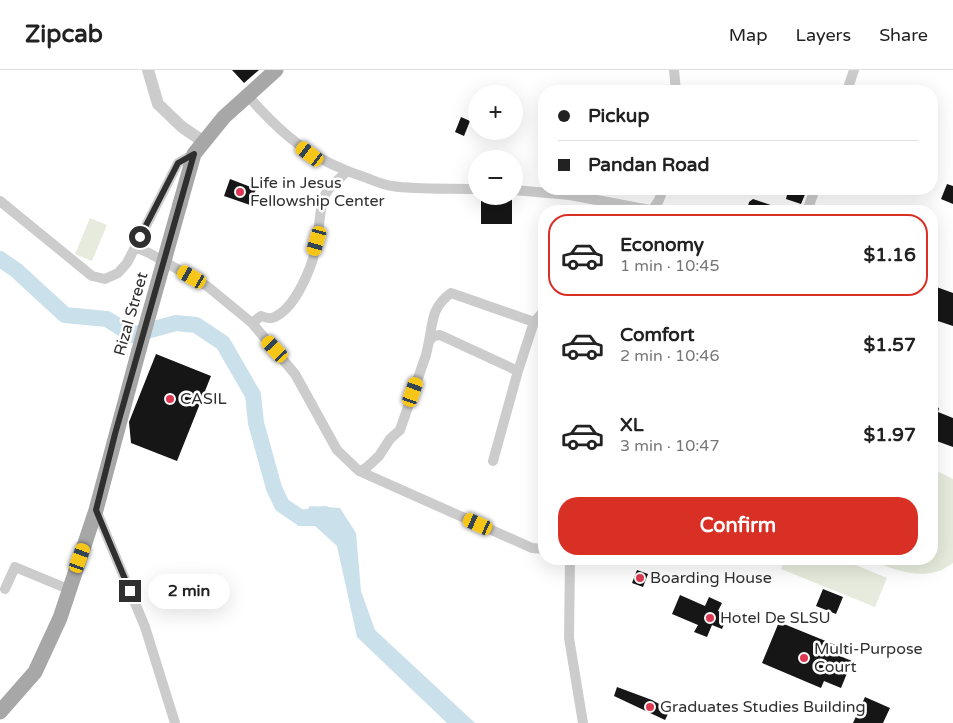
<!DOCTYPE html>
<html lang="en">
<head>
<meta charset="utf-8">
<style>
	:root { --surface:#fff; --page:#f6f6f6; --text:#222; --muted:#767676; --line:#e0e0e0; --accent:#d93025 }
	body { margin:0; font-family:"Varela Round",sans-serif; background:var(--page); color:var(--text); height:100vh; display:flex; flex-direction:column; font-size:19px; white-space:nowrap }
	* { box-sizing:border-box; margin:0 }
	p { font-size:16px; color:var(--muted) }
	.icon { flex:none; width:28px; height:28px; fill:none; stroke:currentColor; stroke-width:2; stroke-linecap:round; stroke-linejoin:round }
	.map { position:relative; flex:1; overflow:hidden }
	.details { position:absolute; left:538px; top:135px; width:400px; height:360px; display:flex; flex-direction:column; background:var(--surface); border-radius:20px; box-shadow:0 5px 20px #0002 }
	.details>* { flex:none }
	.hud { position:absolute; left:538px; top:15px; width:400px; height:110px; border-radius:20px; box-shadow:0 5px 20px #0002; display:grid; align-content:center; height:110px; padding:0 20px; background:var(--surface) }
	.controls { position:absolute; left:468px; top:15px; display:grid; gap:10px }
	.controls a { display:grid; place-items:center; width:55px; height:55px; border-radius:50%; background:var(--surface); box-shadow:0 5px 20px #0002; font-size:25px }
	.end { position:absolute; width:22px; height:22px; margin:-11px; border:6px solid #2f2f2f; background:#fff; box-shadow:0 0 0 2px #fff }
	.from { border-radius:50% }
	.bubble { position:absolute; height:35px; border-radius:18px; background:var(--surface); box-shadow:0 5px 20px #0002; font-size:16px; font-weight:800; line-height:35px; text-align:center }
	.car { position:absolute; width:15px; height:30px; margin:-15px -8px; border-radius:6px; box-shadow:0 0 4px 1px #0007; background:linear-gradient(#f5c518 24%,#345 0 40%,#f5c518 0 76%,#345 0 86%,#f5c518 0) }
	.hud b { display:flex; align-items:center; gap:18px; height:48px; font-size:19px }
	.hud b+b { border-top:1px solid var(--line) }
	.hud i { width:12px; height:12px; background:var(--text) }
	ul { padding:9px 0 0; list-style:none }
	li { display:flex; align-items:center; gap:15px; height:82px; margin:0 10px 8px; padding:0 10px; border:2px solid transparent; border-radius:20px }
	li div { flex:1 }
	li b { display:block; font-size:19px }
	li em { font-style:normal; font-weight:800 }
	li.active { border-color:var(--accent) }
	li>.icon { width:45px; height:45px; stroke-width:1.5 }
	.action { display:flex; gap:10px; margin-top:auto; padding:10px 20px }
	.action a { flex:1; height:58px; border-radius:20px; background:var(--accent); color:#fff; font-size:20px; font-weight:800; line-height:58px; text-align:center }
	header { display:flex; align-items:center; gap:30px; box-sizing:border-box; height:70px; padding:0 25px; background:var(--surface); border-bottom:1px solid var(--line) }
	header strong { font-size:24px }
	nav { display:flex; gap:28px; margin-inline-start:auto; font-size:18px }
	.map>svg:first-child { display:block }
	.green { fill:#e6ebdd }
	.water { fill:#cae0ea }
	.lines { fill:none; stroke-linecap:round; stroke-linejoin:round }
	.river { stroke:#cae0ea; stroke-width:16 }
	.building { fill:#161616 }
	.minor { stroke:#ccc; stroke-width:10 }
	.tertiary { stroke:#ccc; stroke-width:12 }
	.primary { stroke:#a7a7a7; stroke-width:15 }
	.primary-bridge { stroke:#a7a7a7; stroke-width:15 }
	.route { stroke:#2f2f2f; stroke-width:6 }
	.poi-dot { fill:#dd3952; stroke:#fff; stroke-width:2 }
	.labels { text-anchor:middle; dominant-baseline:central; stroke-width:5; stroke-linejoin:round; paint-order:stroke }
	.poi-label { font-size:16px; fill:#2f2f2f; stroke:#fff; text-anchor:start }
	.street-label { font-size:16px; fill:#2f2f2f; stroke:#fff }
</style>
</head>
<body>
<header>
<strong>Zipcab</strong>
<nav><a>Map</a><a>Layers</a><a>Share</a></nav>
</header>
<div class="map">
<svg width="953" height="653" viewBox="0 0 953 653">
	<rect width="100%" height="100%" fill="#fff"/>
	<path class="green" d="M90 148 107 155 92 191 75 184Z
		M931 398 953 409V493C926 514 896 500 867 489H931Z
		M785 489H841L887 508 875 537 781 499Z"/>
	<path class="water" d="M310 436 340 438 356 463 361 521 375 560 475 653H447L357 567 337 476 315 456H297Z"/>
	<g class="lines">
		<path class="river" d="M0 189 16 200 65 245 107 249 132 265 176 253 196 255 223 273 253 325 256 353 274 418 282 435 301 448 325 444"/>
	</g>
	<path class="building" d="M232 0H259L244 13Z
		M461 47 470 51 464 66 455 62Z
		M230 109 256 119 250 135 224 126Z
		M947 114 953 116V134L941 129Z
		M773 119H798L806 122 801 134 786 129 787 125 773 122Z
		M481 126 512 127V154H481Z
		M753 129 785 140V141H747L749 132Z
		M931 215 953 223V256L932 249 938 235 931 233Z
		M156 284 211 306 177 391 131 373 129 352Z
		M931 335 939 338 938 342 953 348V377L931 369Z
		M637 500 648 504 643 517 632 513Z
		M823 519 843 527 836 544 816 536Z
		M680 525 705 536 709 527 722 533 718 541 728 545 722 559 712 555 707 567 694 562 698 555 672 544Z
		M779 552 838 576 835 584 852 591 841 618 824 611 821 618 762 593Z
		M617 617 652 630 670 640 665 650 614 626Z
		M865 627 890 638 883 653H853Z"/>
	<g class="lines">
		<path class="minor" d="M674 0 676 21
			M847 21 854 0
			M247 25C284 67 313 91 367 108 375 111 384 115 392 116 420 120 449 118 476 119
			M514 120 570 125 655 141
			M0 131 92 206 105 209 118 203 127 193 178 93 194 84
			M652 141 659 130 663 119
			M807 141 815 119
			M135 177 149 183 207 216 252 253 295 304 337 380 359 401 366 398 379 386 390 369 400 360 426 285 429 271 434 266 440 265 518 301
			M252 253 261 246C264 247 269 249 272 248 296 240 314 193 317 170 320 155 319 139 325 125 329 116 340 109 346 102
			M429 271C433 250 432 237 451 223L534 252
			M493 391 518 301 534 252 544 241
			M359 401 532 478 544 479
			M96 440 145 557 175 653
			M570 489 569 568 583 653
			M5 519 15 497 68 519"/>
		<path class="tertiary" d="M148 0 158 34 182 57 204 72"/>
		<path class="primary" d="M180 134 194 84 224 47 276 0
			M0 642 35 602 60 548 96 440 139 280"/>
		<path class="primary-bridge" d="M139 280 180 134"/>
	</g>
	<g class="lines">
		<path class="route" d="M130 521 96 440 115 364 194 84 178 93 140 167"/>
	</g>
	<g class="poi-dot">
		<circle cx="240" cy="122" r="5"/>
		<circle cx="170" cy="329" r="5"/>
		<circle cx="640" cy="508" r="5"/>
		<circle cx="710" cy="548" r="5"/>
		<circle cx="804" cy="588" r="5"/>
		<circle cx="650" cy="637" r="5"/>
	</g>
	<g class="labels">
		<g class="poi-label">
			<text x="250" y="113">Life in Jesus<tspan x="250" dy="18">Fellowship Center</tspan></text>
			<text x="180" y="329">CASIL</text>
			<text x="650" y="508">Boarding House</text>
			<text x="720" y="548">Hotel De SLSU</text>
			<text x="814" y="579">Multi-Purpose<tspan x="814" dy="18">Court</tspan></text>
			<text x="660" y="637">Graduates Studies Building</text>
		</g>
		<g class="street-label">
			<text transform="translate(131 244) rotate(-74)">Rizal Street</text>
		</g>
	</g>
</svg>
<div class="controls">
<a>+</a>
<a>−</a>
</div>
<i class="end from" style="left:140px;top:167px"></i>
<i class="end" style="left:130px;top:521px"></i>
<div class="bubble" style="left:148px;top:504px;width:82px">2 min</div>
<i class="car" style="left:310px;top:84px;rotate:307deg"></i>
<i class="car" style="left:317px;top:171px;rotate:196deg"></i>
<i class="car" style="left:192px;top:207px;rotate:300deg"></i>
<i class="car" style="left:275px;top:279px;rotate:317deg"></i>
<i class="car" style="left:413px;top:322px;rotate:19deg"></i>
<i class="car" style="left:478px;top:454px;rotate:294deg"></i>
<i class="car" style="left:80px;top:488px;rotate:20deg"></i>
<div class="hud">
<b><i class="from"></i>Pickup</b>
<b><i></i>Pandan Road</b>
</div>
<section class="details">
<ul>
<li class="active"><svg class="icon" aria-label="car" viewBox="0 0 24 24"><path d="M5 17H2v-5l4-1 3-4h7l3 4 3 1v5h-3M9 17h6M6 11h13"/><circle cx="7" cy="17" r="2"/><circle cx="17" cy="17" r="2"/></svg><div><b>Economy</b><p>1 min · 10:45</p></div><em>$1.16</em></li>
<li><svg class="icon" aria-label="car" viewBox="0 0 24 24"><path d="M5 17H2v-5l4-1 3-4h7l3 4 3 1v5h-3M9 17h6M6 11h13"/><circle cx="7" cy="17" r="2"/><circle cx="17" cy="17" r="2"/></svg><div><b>Comfort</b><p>2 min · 10:46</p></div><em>$1.57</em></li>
<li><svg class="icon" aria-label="car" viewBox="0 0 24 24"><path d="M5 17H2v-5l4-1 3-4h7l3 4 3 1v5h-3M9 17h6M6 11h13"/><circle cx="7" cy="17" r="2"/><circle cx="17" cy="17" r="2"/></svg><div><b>XL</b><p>3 min · 10:47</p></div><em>$1.97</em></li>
</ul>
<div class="action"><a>Confirm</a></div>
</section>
</div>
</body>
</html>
